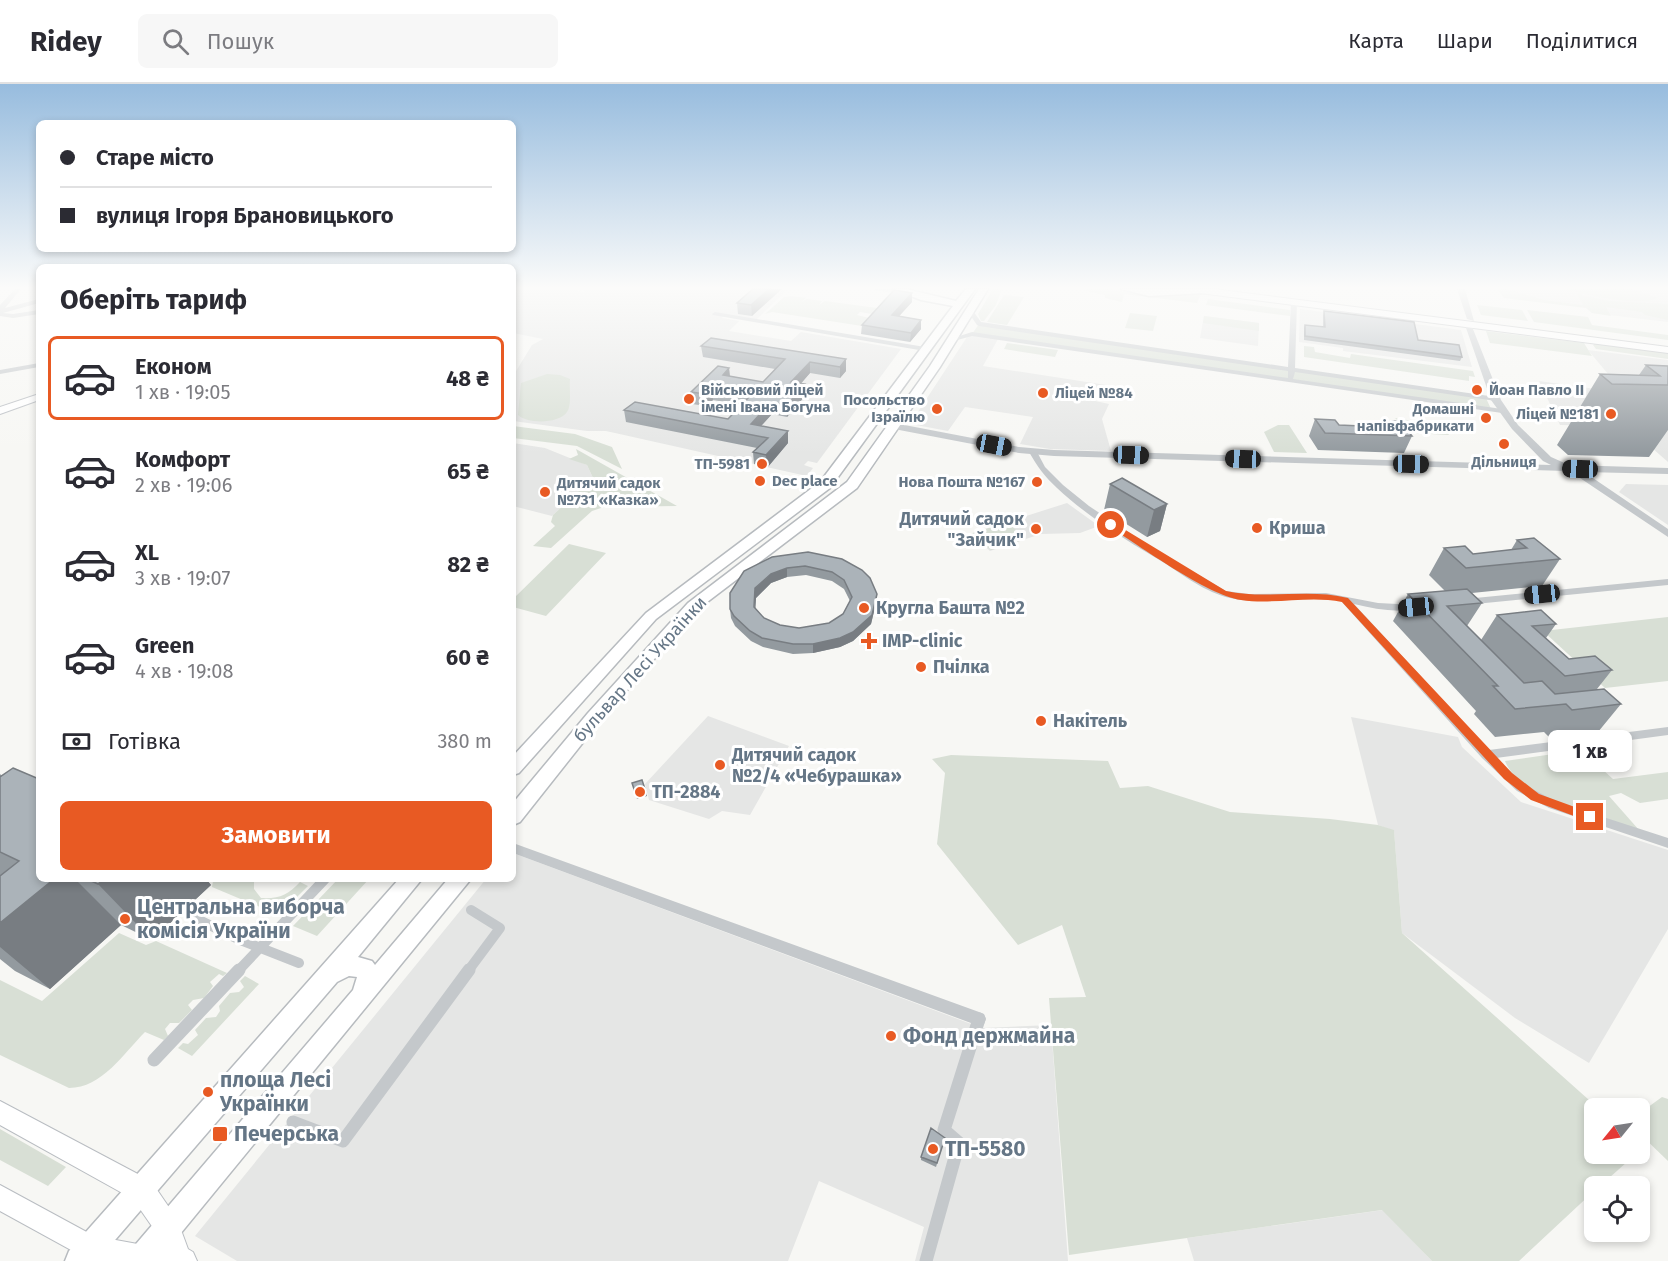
<!DOCTYPE html>
<html lang="uk">
<head>
<meta charset="utf-8">
<style>
	:root { --surface:#fff; --page:#f7f7f7; --text:#2b2b33; --muted:#7c7c81; --line:#e1e1e2; --accent:#e85a23 }
	body { margin:0; font-family:"Fira Sans",sans-serif; background:var(--page); color:var(--text); height:100vh; display:flex; flex-direction:column; font-size:22px; white-space:nowrap }
	* { box-sizing:border-box; margin:0 }
	p { font-size:20px; color:var(--muted) }
	.icon { flex:none; width:33px; height:33px; fill:none; stroke:currentColor; stroke-width:2; stroke-linecap:round; stroke-linejoin:round }
	.map { position:relative; flex:1; overflow:hidden }
	.panel { position:absolute; left:36px; top:180px; width:480px; height:618px; display:flex; flex-direction:column; background:var(--surface); border-radius:9px; box-shadow:0 3px 9px #0003 }
	.panel>* { flex:none }
	.guide { position:absolute; left:36px; top:36px; width:480px; height:132px; border-radius:9px; box-shadow:0 3px 9px #0003; display:grid; align-content:center; height:132px; padding:0 24px; background:var(--surface) }
	.needle { width:39px; rotate:240deg }
	.fabs { position:absolute; left:1584px; top:1014px; display:grid; gap:12px }
	.fabs a { display:grid; place-items:center; width:66px; height:66px; border-radius:9px; background:var(--surface); box-shadow:0 3px 9px #0003; font-size:30px }
	.end { position:absolute; width:27px; height:27px; margin:-14px; border:8px solid #e85a23; background:#fff; box-shadow:0 0 0 3px #fff }
	.from { border-radius:50% }
	.bubble { position:absolute; height:42px; border-radius:9px; background:var(--surface); box-shadow:0 3px 9px #0003; font-size:20px; font-weight:700; line-height:42px; text-align:center }
	.car { position:absolute; width:18px; height:36px; margin:-18px -9px; border-radius:8px; box-shadow:0 0 4px 2px #0007; background:linear-gradient(#222 24%,#8ab4d8 0 40%,#222 0 76%,#8ab4d8 0 86%,#222 0) }
	.guide b { display:flex; align-items:center; gap:21px; height:57px; font-size:22px }
	.guide b+b { border-top:2px solid var(--line) }
	.guide i { width:15px; height:15px; background:var(--text) }
	ul { padding:0; list-style:none }
	li { display:flex; align-items:center; gap:18px; height:84px; margin:0 12px 9px; padding:0 12px; border:3px solid transparent; border-radius:9px }
	li div { flex:1 }
	li b { display:block; font-size:22px }
	li em { font-style:normal; font-weight:700 }
	li.on { border-color:var(--accent) }
	li>.icon { width:54px; height:54px; stroke-width:1.5 }
	h2 { padding:0 24px; font-size:27px; line-height:72px }
	.pay { display:flex; align-items:center; gap:15px; height:66px; padding:0 24px; font-size:22px }
	.pay p { margin-inline-start:auto }
	.cta { display:flex; gap:12px; margin-top:auto; padding:12px 24px }
	.cta a { flex:1; height:69px; border-radius:9px; background:var(--accent); color:#fff; font-size:24px; font-weight:700; line-height:69px; text-align:center }
	header { display:flex; align-items:center; gap:36px; box-sizing:border-box; height:84px; padding:0 30px; background:var(--surface); border-bottom:2px solid var(--line) }
	header strong { font-size:28px }
	nav { display:flex; gap:33px; margin-inline-start:auto; font-size:21px }
	.search { width:420px; height:54px; background:var(--page); display:flex; align-items:center; gap:15px; box-sizing:border-box; padding:0 21px; border-radius:9px; color:var(--muted); font-size:22px }
	.map>svg:first-child { display:block }
	.built { fill:#e5e6e5 }
	.green { fill:#d8dfd5 }
	.lines { fill:none; stroke-linecap:round; stroke-linejoin:round }
	.secondary-casing { stroke:#b9bdc2; stroke-width:2 }
	.primary-casing { stroke:#b7bbbf; stroke-width:3 }
	.trunk-casing { stroke:#b7babd; stroke-width:2 }
	.pedestrian-far1 { stroke:#c4c8cb; stroke-width:10 }
	.pedestrian { stroke:#c4c8cb; stroke-width:13 }
	.minor { fill:#c4c8cb; fill-rule:evenodd }
	.tertiary { fill:#c4c8cb; fill-rule:evenodd }
	.secondary { fill:#fff; fill-rule:evenodd }
	.primary { fill:#fff; fill-rule:evenodd }
	.trunk { fill:#fff; fill-rule:evenodd }
	.wall { fill:#939a9f; fill-rule:evenodd }
	.shaded-wall { fill:#787d82 }
	.building { fill:#abb3b9; stroke:#787d82; stroke-width:1.5; fill-rule:evenodd }
	.route { fill:#e85a23 }
	.poi-dot { fill:#e85a23; stroke:#fff; stroke-width:2 }
	.labels { text-anchor:middle; dominant-baseline:central; stroke-width:6; stroke-linejoin:round; paint-order:stroke }
	.far-poi-label { font-size:15px; font-weight:bold; fill:#657686; stroke:#fff; text-anchor:start }
	.poi-label { font-size:18px; font-weight:bold; fill:#657686; stroke:#fff; text-anchor:start }
	.street-label { font-size:18px; fill:#657686; stroke:#fff }
	.near-poi-label { font-size:21px; font-weight:bold; fill:#657686; stroke:#fff; text-anchor:start }
</style>
</head>
<body>
<header>
<strong>Ridey</strong>
<div class="search"><svg class="icon" aria-label="search" viewBox="0 0 24 24"><circle cx="10" cy="10" r="6"/><path d="M15 15l6 6"/></svg>Пошук</div>
<nav><a>Карта</a><a>Шари</a><a>Поділитися</a></nav>
</header>
<div class="map">
<svg width="1668" height="1177" viewBox="0 0 1668 1177">
	<rect width="100%" height="100%" fill="#f7f7f4"/>
	<path class="built" d="M513 205H573L583 208 588 205H788L756 236 725 231 722 234 739 237 729 247 791 257 801 248 901 265 817 379 808 377 804 381 813 384 807 392 606 347H587L513 337V292L532 261 543 255 513 249Z
		M1508 205H1668V238L1592 229 1583 221 1545 216Z
		M1300 225 1461 246 1472 283 1343 267V264L1299 258Z
		M1204 232 1259 239 1258 262 1200 254Z
		M973 251 998 255 983 282 1106 301 1103 312 1086 315 1109 320 1102 335 1111 367 1050 365 1020 360 1033 333 965 323 948 347 916 341 912 337 967 253Z
		M1588 266 1668 276V317L1649 296 1608 290Z
		M1539 297 1645 312 1668 319V378L1627 342 1560 341Z
		M513 359 545 364 587 381 593 394 552 432 513 422Z
		M1626 400 1668 401V441L1619 408Z
		M1067 419 1099 442 1080 449 1041 450 990 467 977 455 973 456 966 451Z
		M708 632 789 662 750 731 722 727 709 735 649 716 645 700Z
		M1351 633 1458 653 1462 663 1521 718 1668 766V845L1589 979 1515 934 1402 849 1394 747 1378 741Z
		M513 769 982 944 1051 941 1068 1177H915L924 1143 819 1097 788 1177H237L195 1152 486 795H513Z
		M1383 1126 1432 1177H1194L1187 1154Z"/>
	<path class="green" d="M993 205H1002L996 221 984 237H981L978 230Z
		M1086 205H1111L1145 212 1201 209 1197 219 1124 210 1122 218 1105 214V211L1086 207Z
		M1497 205H1508L1545 216 1583 221 1577 210 1609 217 1668 220V236L1645 231 1642 228 1606 223 1611 232 1592 229 1586 224 1504 214Z
		M1565 205H1633L1658 214C1637 223 1587 211 1565 205Z
		M1004 211 1024 213 1007 241 987 238Z
		M792 212 806 214 801 218 807 215 822 217 819 221 825 217 877 224 872 230 860 228 857 231 869 234 862 242 772 228 765 230 784 213Z
		M1208 215 1290 226V232L1206 221Z
		M1477 221 1522 226 1528 237 1481 231Z
		M1527 226 1588 233 1592 241 1668 251V256L1534 238Z
		M1130 229 1157 232 1153 247 1125 244Z
		M1204 232 1259 239V247L1203 239Z
		M979 240 1486 314 1491 325 972 250Z
		M1486 247 1584 259 1592 272 1490 259Z
		M1007 259 1058 266 1055 273 1004 265Z
		M1596 259 1668 269V275L1596 265 1593 261Z
		M1304 262 1314 263 1315 268 1350 274 1351 270 1473 287 1475 293 1469 292V297L1304 273Z
		M547 290 560 291 570 295C569 303 572 321 567 328 559 340 527 340 518 331L521 299Z
		M1395 334 1443 342 1449 351 1412 349Z
		M1278 341H1289L1307 369 1274 368 1264 348Z
		M513 342 575 350 612 363 622 385 577 362 513 354Z
		M576 365 677 422 604 423 592 427 551 464 533 462 555 442 551 438 553 431 593 394 587 381 569 375 578 371Z
		M1007 438 1026 455 991 466 971 450Z
		M569 460 606 469 546 532 513 523V515Z
		M1668 533V597L1605 604 1543 547Z
		M1581 666 1613 695 1668 688V715L1640 719 1621 709 1609 712 1639 746C1603 733 1519 714 1505 677Z
		M951 671 1108 677 1120 704 1148 702 1230 728 1330 735 1378 741 1394 746 1402 849 1598 1024H1594V1070H1636L1600 1102H1594V1107L1519 1177H1432L1382 1126 1069 1171 1049 914 1086 913 1062 841 1018 861 937 760 945 689 932 675Z
		M209 795H254V805L261 814C279 815 288 811 300 798L308 802 279 831 212 803 213 797Z
		M338 795H369L317 852 293 842Z
		M119 849 146 861 156 857 227 889 223 892 219 890 210 898 213 902 204 914 193 916 188 921 192 926 179 939H170L165 945 168 952 164 956 145 948C124 969 102 1004 69 1004L0 971V896L42 917Z
		M245 892 259 900 192 972 178 964 183 959 188 960 198 951 195 946 206 934 216 933 220 927 219 922 230 909 239 908 244 903 240 897Z
		M1662 1013 1668 1015V1077L1640 1050V1029Z
		M0 1045 66 1083 48 1102 0 1076Z"/>
	<g class="lines">
		<defs>
			<path id="secondary" d="M39 310V316L0 330V323Z
				M0 1017 151 1097 177 1135 188 1165 193 1168 197 1177H91L0 1127V1101L94 1152 143 1161H162L158 1151 133 1115 0 1041Z"/>
			<path id="primary" d="M893 205H906L956 217 966 205H975L830 404 656 535 519 689 513 691V672L646 529 820 398 953 222 921 216Z
				M979 205H988L940 283 857 404 698 525 600 637 520 738 513 741V719L588 629 688 519 847 398 930 282Z
				M1121 205H1208L1209 206 1204 209 1149 212Z
				M399 795H422L358 873 372 877 375 881 448 795H471L158 1177H126L130 1167 353 906 357 893 349 892 337 898 97 1177H65L69 1167Z"/>
			<path id="trunk" d="M1187 205H1214L1668 263V269L1192 208Z"/>
		</defs>
		<use href="#secondary" class="secondary-casing"/>
		<use href="#primary" class="primary-casing"/>
		<use href="#trunk" class="trunk-casing"/>
		<path class="pedestrian-far1" d="M195 834 238 855 299 879
			M238 887 325 795
			M468 887 500 844 471 826"/>
		<path class="pedestrian" d="M154 976 239 886
			M293 1038 343 1057 469 886
			M926 1177 959 1059 944 1046 979 935"/>
		<path class="minor" d="M15 205H21L5 224 39 215V219L3 229 13 230 39 226V230L13 234 0 232V221Z
			M873 205H902L903 206 900 208 876 207Z
			M1294 216 1297 218 1295 284 1496 313 1500 315 1496 317 1295 288 1293 295 1502 325 1506 327 1502 329 972 252 950 258 947 256 972 248 1288 294V287L979 242 977 241 966 225 971 224 981 238 1288 283 1291 218Z
			M715 228 925 263 928 265 925 267 713 231 712 230Z
			M39 279V283L0 290V286Z
			M1030 366H1036L1045 383 1063 401 1089 422 1152 464 1226 507 1249 510 1326 509 1378 519 1417 521 1419 523 1417 525C1396 529 1375 525 1354 520L1489 666 1668 643V651L1496 674 1525 701 1557 718 1668 754V764L1549 724 1517 707 1482 674 1341 517C1306 511 1270 521 1235 515 1210 511 1187 494 1166 480 1129 458 1089 434 1057 404 1045 393 1037 382 1029 368Z
			M1668 495V501L1465 521 1460 518 1465 515Z
			M513 759 979 928 984 930 986 935 984 940 979 942 513 769Z"/>
		<path class="tertiary" d="M1457 205H1465L1474 237 1467 235Z
			M1464 238 1471 240 1501 316 1518 341 1551 373 1569 381 1668 384V390L1584 388 1668 445V453L1577 392 1566 387 1054 372 1019 369 894 345 889 342 894 339 1019 363 1054 366 1551 381 1543 377 1512 345 1491 316Z"/>
		<use href="#secondary" class="secondary"/>
		<use href="#primary" class="primary"/>
		<use href="#trunk" class="trunk"/>
	</g>
	<path class="wall" d="M753 205 752 232 738 230 737 219Z
		M912 218 899 232 921 236V245L910 258 861 250 862 241Z
		M1324 227 1418 256 1462 273 1460 277 1304 256V244L1305 241 1323 243V231Z
		M701 262 846 275V287L840 294 810 289 801 299 805 312 787 333 772 330 761 342 788 347V359L767 384 754 380 753 368 757 364 626 338 624 326 728 335 741 321 713 316 706 322 692 320 691 308 729 284 730 292 763 298 775 285 703 273Z
		M1646 281 1668 282V346L1649 373 1568 371 1557 361 1600 290 1639 291Z
		M1315 335 1339 341 1377 342 1379 337 1412 352 1404 369 1318 366 1309 352Z
		M1110 400 1167 420 1160 447 1147 453 1104 426Z
		M1517 456 1560 475 1542 502 1472 509 1482 519 1467 542 1481 556 1497 531 1556 540 1546 554 1569 575 1612 586 1597 605 1621 620 1598 648 1550 654 1544 648 1495 653 1474 630 1476 627 1393 537 1408 510 1445 507 1429 491 1444 464 1473 470 1511 466Z
		M808 468 877 510 876 519 871 540 853 557 840 563 813 569 793 570 763 563 751 557 735 542 731 534 730 525ZM806 491 832 497 844 505 850 517 843 530 829 539 799 544 780 541 764 534 755 524 756 514 771 499 787 493Z
		M0 690 2 692 39 795H206L211 801 152 856 121 841 50 905 15 887 0 875Z
		M945 1054 936 1083 921 1076V1073Z"/>
	<path class="shaded-wall" d="M769 205H782L752 232 751 221Z
		M912 209V218L892 240V231Z
		M921 236V245L910 258 911 249Z
		M846 275V287L840 294V283Z
		M810 278V289L792 310 791 298Z
		M729 284 730 296 723 291Z
		M805 300V312L787 333V321Z
		M712 304 713 316 706 322 705 310Z
		M771 318 772 330 753 351 751 340Z
		M788 347V359L767 384 766 371Z
		M1167 420 1160 447 1147 453 1154 426Z
		M787 484V493L771 499 756 514 755 532V504L771 490Z
		M877 510 876 519 871 540 853 557 840 563 813 569V560Z
		M646 708 647 712 637 715 636 711Z
		M54 795H75L121 841 50 905 0 863V839Z
		M104 795H206L211 801 152 856 98 800Z"/>
	<path class="building" d="M753 205H769L751 221 737 219Z
		M894 206 912 209 892 231 921 236 911 249 862 241Z
		M1324 227 1414 238 1418 256 1459 261 1462 273 1305 252V241L1325 243Z
		M711 254 846 275 840 283 810 278 791 298 805 300 787 321 771 318 751 340 788 347 766 371 753 368 768 354 624 326 635 318 728 335 751 311 712 304 705 310 691 308 718 282 729 284 723 291 763 298 785 275 701 262Z
		M1646 281 1668 282V301L1612 300 1600 290 1660 292Z
		M1315 335 1335 336 1339 341 1384 343 1379 337H1400L1412 352 1325 349Z
		M1122 394 1167 420 1154 426 1110 400Z
		M1534 454 1560 475 1466 484 1444 464 1465 462 1473 470 1527 464 1517 456Z
		M808 468 842 475 862 486 870 494 877 510 872 531 853 548 840 554 813 560H793L762 554 750 547 734 532 730 525V509L744 487 772 473ZM805 482 832 488 844 496 852 513 843 530 829 539 799 544 780 541 764 534 754 523 755 504 771 490 787 484Z
		M1467 505 1482 519 1447 522 1524 599 1542 597 1555 610 1604 605 1621 620 1572 626 1566 620 1515 625 1493 602H1498L1408 510Z
		M1541 526 1556 540 1532 542 1569 575 1595 572 1612 586 1565 592 1497 531Z
		M13 684 39 695V795H54L0 839V792L19 777 0 768V693Z
		M642 696 646 708 636 711 632 699Z
		M87 795H104L98 800Z
		M931 1044 945 1054 937 1079 921 1073Z"/>
	<linearGradient id="sky" x2="0" y2="1"><stop stop-color="#97bcde"/><stop offset="0.55" stop-color="#fbfbfa"/><stop offset="1" stop-color="#fbfbfa" stop-opacity="0"/></linearGradient>
	<rect width="1668" height="370" fill="url(#sky)"/>
	<path class="route" d="M1108 439H1114L1226 507C1266 516 1308 504 1348 514L1512 689 1539 710 1594 730V737L1590 738 1531 716 1504 695 1342 518C1309 511 1274 521 1241 516 1207 511 1140 462 1108 442Z"/>
	<g class="poi-dot">
		<circle cx="1477" cy="306" r="6"/>
		<circle cx="1043" cy="309" r="6"/>
		<circle cx="689" cy="315" r="6"/>
		<circle cx="937" cy="325" r="6"/>
		<circle cx="1611" cy="330" r="6"/>
		<circle cx="1486" cy="334" r="6"/>
		<circle cx="1504" cy="360" r="6"/>
		<circle cx="762" cy="380" r="6"/>
		<circle cx="760" cy="397" r="6"/>
		<circle cx="1037" cy="398" r="6"/>
		<circle cx="545" cy="408" r="6"/>
		<circle cx="1257" cy="444" r="6"/>
		<circle cx="1036" cy="445" r="6"/>
		<circle cx="864" cy="524" r="6"/>
		<path d="M866 548h6v6h6v6h-6v6h-6v-6h-6v-6h6z"/>
		<circle cx="921" cy="583" r="6"/>
		<circle cx="1041" cy="637" r="6"/>
		<circle cx="720" cy="681" r="6"/>
		<circle cx="640" cy="708" r="6"/>
		<circle cx="125" cy="835" r="6"/>
		<circle cx="891" cy="952" r="6"/>
		<circle cx="208" cy="1008" r="6"/>
		<rect x="212" y="1042" width="16" height="16" rx="3"/>
		<circle cx="933" cy="1065" r="6"/>
	</g>
	<g class="labels">
		<g class="far-poi-label">
			<text x="701" y="306">Військовий ліцей<tspan x="701" dy="17">імені Івана Богуна</tspan></text>
			<text x="1489" y="306">Йоан Павло II</text>
			<text x="1055" y="309">Ліцей №84</text>
			<text x="925" y="316" text-anchor="end">Посольство<tspan x="925" dy="17">Ізраїлю</tspan></text>
			<text x="1474" y="325" text-anchor="end">Домашні<tspan x="1474" dy="17">напівфабрикати</tspan></text>
			<text x="1599" y="330" text-anchor="end">Ліцей №181</text>
			<text x="1504" y="378" text-anchor="middle">Дільниця</text>
			<text x="750" y="380" text-anchor="end">ТП-5981</text>
			<text x="772" y="397">Dec place</text>
			<text x="1025" y="398" text-anchor="end">Нова Пошта №167</text>
			<text x="557" y="399">Дитячий садок<tspan x="557" dy="17">№731 «Казка»</tspan></text>
		</g>
		<g class="poi-label">
			<text x="1024" y="435" text-anchor="end">Дитячий садок<tspan x="1024" dy="21">"Зайчик"</tspan></text>
			<text x="1269" y="444">Криша</text>
			<text x="876" y="524">Кругла Башта №2</text>
			<text x="882" y="557">IMP-clinic</text>
			<text x="933" y="583">Пчілка</text>
			<text x="1053" y="637">Накітель</text>
			<text x="732" y="671">Дитячий садок<tspan x="732" dy="21">№2/4 «Чебурашка»</tspan></text>
			<text x="652" y="708">ТП-2884</text>
		</g>
		<g class="street-label">
			<text transform="translate(640 585) rotate(-48)">бульвар Лесі Українки</text>
		</g>
		<g class="near-poi-label">
			<text x="137" y="823">Центральна виборча<tspan x="137" dy="24">комісія України</tspan></text>
			<text x="903" y="952">Фонд держмайна</text>
			<text x="220" y="996">площа Лесі<tspan x="220" dy="24">Українки</tspan></text>
			<text x="234" y="1050">Печерська</text>
			<text x="945" y="1065">ТП-5580</text>
		</g>
	</g>
</svg>
<div class="fabs">
<a><svg class="needle" viewBox="-14 -14 28 28"><path d="M0-13l5 13h-10z" fill="#e53935"/><path d="M0 13l5-13h-10z" fill="#7c7c81"/></svg></a>
<a><svg class="icon" aria-label="locate" viewBox="0 0 24 24"><circle cx="12" cy="12" r="6"/><path d="M12 2v4M12 18v4M2 12h4M18 12h4"/></svg></a>
</div>
<i class="end from" style="left:1111px;top:441px"></i>
<i class="end" style="left:1590px;top:733px"></i>
<div class="bubble" style="left:1548px;top:646px;width:84px">1 хв</div>
<i class="car" style="left:994px;top:361px;rotate:101deg"></i>
<i class="car" style="left:1131px;top:371px;rotate:92deg"></i>
<i class="car" style="left:1243px;top:375px;rotate:272deg"></i>
<i class="car" style="left:1411px;top:380px;rotate:91deg"></i>
<i class="car" style="left:1580px;top:385px;rotate:272deg"></i>
<i class="car" style="left:1542px;top:510px;rotate:264deg"></i>
<i class="car" style="left:1416px;top:523px;rotate:264deg"></i>
<div class="guide">
<b><i class="from"></i>Старе місто</b>
<b><i></i>вулиця Ігоря Брановицького</b>
</div>
<section class="panel">
<h2>Оберіть тариф</h2>
<ul>
<li class="on"><svg class="icon" aria-label="car" viewBox="0 0 24 24"><path d="M5 17H2v-5l4-1 3-4h7l3 4 3 1v5h-3M9 17h6M6 11h13"/><circle cx="7" cy="17" r="2"/><circle cx="17" cy="17" r="2"/></svg><div><b>Економ</b><p>1 хв · 19:05</p></div><em>48 ₴</em></li>
<li><svg class="icon" aria-label="car" viewBox="0 0 24 24"><path d="M5 17H2v-5l4-1 3-4h7l3 4 3 1v5h-3M9 17h6M6 11h13"/><circle cx="7" cy="17" r="2"/><circle cx="17" cy="17" r="2"/></svg><div><b>Комфорт</b><p>2 хв · 19:06</p></div><em>65 ₴</em></li>
<li><svg class="icon" aria-label="car" viewBox="0 0 24 24"><path d="M5 17H2v-5l4-1 3-4h7l3 4 3 1v5h-3M9 17h6M6 11h13"/><circle cx="7" cy="17" r="2"/><circle cx="17" cy="17" r="2"/></svg><div><b>XL</b><p>3 хв · 19:07</p></div><em>82 ₴</em></li>
<li><svg class="icon" aria-label="car" viewBox="0 0 24 24"><path d="M5 17H2v-5l4-1 3-4h7l3 4 3 1v5h-3M9 17h6M6 11h13"/><circle cx="7" cy="17" r="2"/><circle cx="17" cy="17" r="2"/></svg><div><b>Green</b><p>4 хв · 19:08</p></div><em>60 ₴</em></li>
</ul>
<div class="pay"><svg class="icon" aria-label="cash" viewBox="0 0 24 24"><path d="M3 7h18v10H3z"/><circle cx="12" cy="12" r="2"/></svg>Готівка<p>380 m</p></div>
<div class="cta"><a>Замовити</a></div>
</section>
</div>
</body>
</html>
